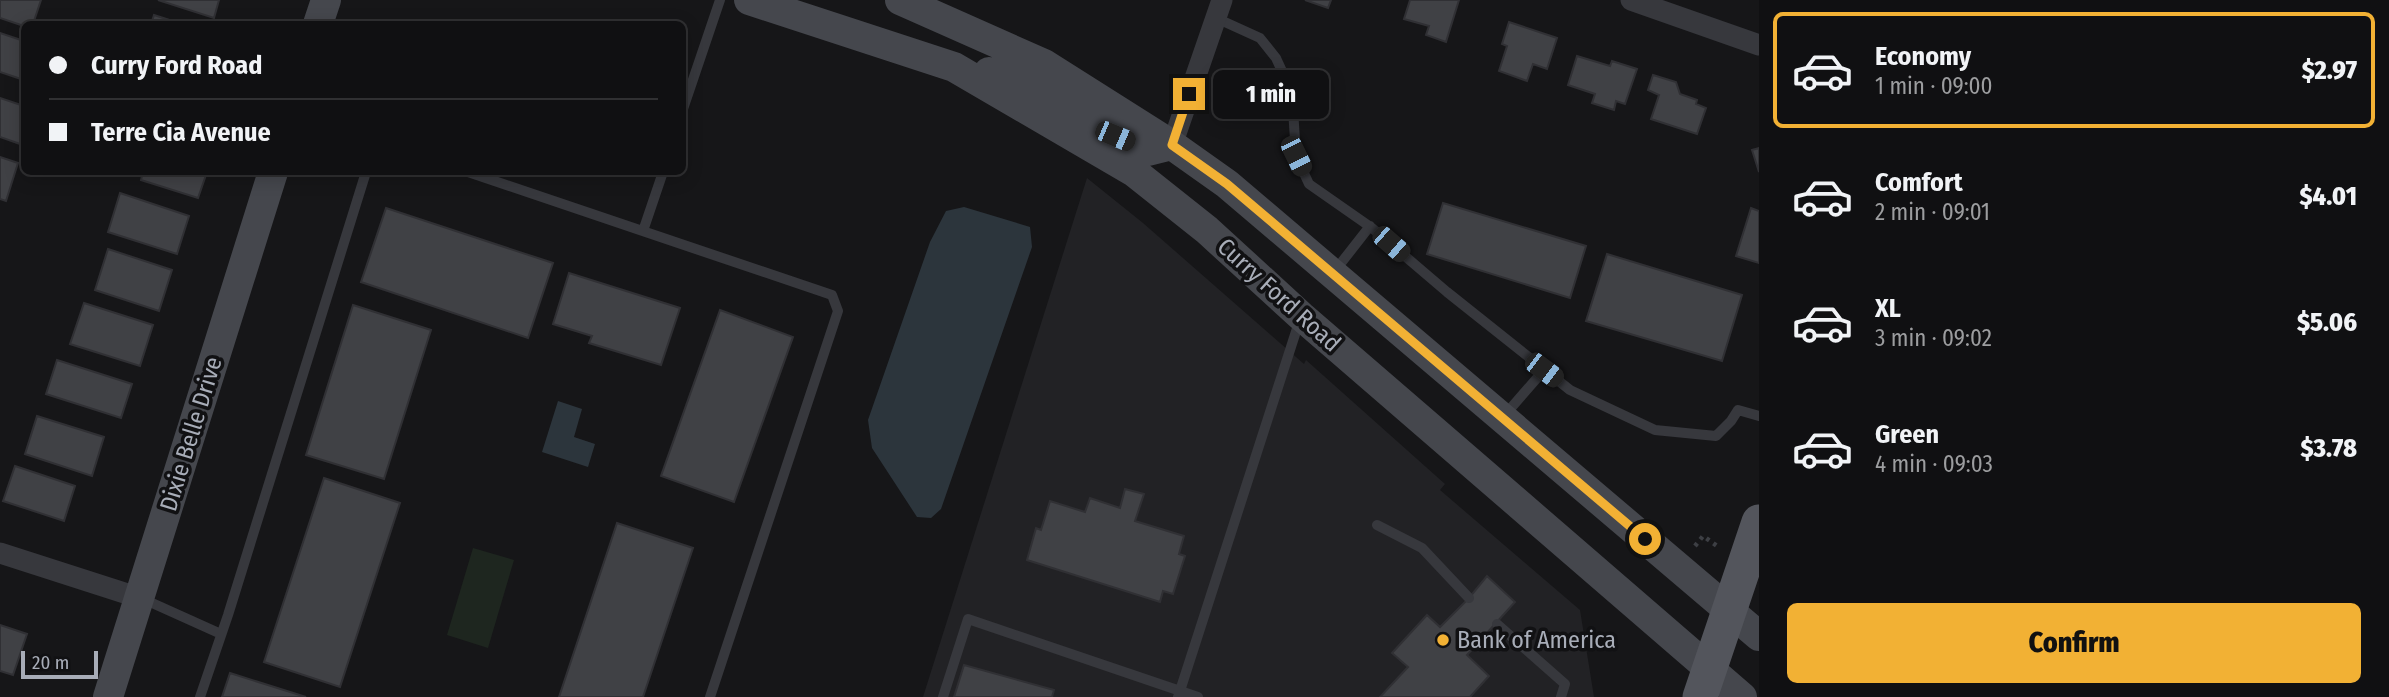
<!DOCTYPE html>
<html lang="en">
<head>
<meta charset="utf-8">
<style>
	:root { --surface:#101012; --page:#19191b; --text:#f1f3f6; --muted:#9c9d9f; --line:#303032; --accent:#f2b134 }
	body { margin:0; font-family:"Fira Sans Condensed",sans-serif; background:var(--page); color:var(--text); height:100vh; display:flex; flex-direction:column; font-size:26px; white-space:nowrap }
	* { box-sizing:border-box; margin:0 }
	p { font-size:23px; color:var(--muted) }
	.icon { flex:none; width:38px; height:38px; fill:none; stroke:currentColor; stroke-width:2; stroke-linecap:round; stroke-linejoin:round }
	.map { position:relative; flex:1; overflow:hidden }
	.side { display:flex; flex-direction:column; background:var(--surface); width:630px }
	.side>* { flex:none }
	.banner { position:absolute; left:21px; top:21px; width:665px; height:154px; border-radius:10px; box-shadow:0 4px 18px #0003,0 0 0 2px var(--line); display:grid; align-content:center; height:154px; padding:0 28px; background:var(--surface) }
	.scale { position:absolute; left:21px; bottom:18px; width:77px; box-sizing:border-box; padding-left:7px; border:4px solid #a8adb8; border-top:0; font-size:19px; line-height:24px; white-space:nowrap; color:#a8adb8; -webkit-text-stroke:5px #111113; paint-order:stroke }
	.end { position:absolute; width:32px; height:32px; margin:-16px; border:9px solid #f2b134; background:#111; box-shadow:0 0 0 4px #111 }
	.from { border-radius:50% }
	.bubble { position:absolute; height:49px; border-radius:10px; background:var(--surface); box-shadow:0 4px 18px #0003,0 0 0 2px var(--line); font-size:23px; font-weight:800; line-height:49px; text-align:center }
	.car { position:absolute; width:21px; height:42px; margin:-21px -10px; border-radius:9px; box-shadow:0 0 5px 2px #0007; background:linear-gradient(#222 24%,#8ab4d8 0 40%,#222 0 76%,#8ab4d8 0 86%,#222 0) }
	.banner b { display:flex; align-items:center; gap:24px; height:66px; font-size:26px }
	.banner b+b { border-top:2px solid var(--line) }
	.banner i { width:18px; height:18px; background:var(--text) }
	ul { padding:12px 0 0; list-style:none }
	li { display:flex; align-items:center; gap:21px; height:116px; margin:0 14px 10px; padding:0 14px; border:4px solid transparent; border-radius:10px }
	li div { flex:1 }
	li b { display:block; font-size:26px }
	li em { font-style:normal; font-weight:800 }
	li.selected { border-color:var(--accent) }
	li>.icon { width:63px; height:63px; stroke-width:1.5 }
	.primary-button { display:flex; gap:14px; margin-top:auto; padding:14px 28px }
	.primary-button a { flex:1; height:80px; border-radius:10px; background:var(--accent); color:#111; font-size:28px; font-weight:800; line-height:80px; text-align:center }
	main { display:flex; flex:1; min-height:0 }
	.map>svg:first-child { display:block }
	.built { fill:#222225 }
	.green { fill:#1e261f }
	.water { fill:#2c353c }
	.building { fill:#404145; stroke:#303034; stroke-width:2 }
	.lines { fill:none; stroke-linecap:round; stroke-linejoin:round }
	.path { stroke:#3d3f44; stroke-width:4.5; stroke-dasharray:3.5 5; stroke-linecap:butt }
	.lane { stroke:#37383d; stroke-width:10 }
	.street { stroke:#37383d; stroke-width:21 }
	.secondary { stroke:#45474d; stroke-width:30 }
	.primary { stroke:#53555c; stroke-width:35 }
	.route { stroke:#f2b134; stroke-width:9 }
	.poi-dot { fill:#f2b134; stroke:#111113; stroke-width:2.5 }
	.labels { text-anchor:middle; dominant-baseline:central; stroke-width:7; stroke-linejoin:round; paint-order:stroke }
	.street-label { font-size:24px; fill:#a8adb8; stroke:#111113 }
	.poi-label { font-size:24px; fill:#a8adb8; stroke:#111113; text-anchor:start }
</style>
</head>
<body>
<main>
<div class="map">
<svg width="1759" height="697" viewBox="0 0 1759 697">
	<rect width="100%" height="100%" fill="#161618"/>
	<path class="built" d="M1087 178 1143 223 1304 364 1306 360 1445 484 1440 490 1580 610 1594 697H923Z"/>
	<path class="green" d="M473 548 514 560 488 648 447 635Z"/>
	<path class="water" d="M964 207 1030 227 1032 247 941 509 931 518 917 517 872 448 868 420 930 242 946 211Z
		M558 401 582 409 574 437 595 444 588 467 542 452Z"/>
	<path class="building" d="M0 0H41L33 24H24V26L0 18Z
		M158 0H219L214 18Z
		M1305 0H1331L1328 8Z
		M1410 0H1459L1446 42 1426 35 1429 26 1404 19Z
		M154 15 182 24H151Z
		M1509 22 1557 38 1547 69 1533 64 1527 81 1499 71 1507 46 1502 44Z
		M0 33 24 41V80L0 72Z
		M1577 56 1610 66 1612 61 1637 69 1625 104 1616 101 1614 110 1592 103 1595 94 1568 85Z
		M1653 75 1676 82 1680 94 1697 100 1696 104 1706 108 1697 134 1651 119 1659 95 1648 90Z
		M0 98 24 106 23 145 0 137Z
		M1759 148V172L1752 150Z
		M0 157 18 163 6 201 0 199Z
		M143 172H207L198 198 141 180Z
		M120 193 189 216 177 254 108 232Z
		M1443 203 1586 246 1570 298 1427 254Z
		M386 208 553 263 528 338 361 282Z
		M1751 208 1759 211V263L1736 256Z
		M108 249 172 270 159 311 95 290Z
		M1607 254 1742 295 1722 361 1586 321Z
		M569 273 680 308 661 365 589 343 592 336 553 324Z
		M84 303 153 325 140 366 70 344Z
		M353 305 431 330 384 479 306 455Z
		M720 310 793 337 734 502 661 476Z
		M57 360 132 384 121 418 46 394Z
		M37 416 104 437 92 476 25 454Z
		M15 466 75 486 64 521 3 501Z
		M324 478 400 503 340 687 264 662Z
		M1125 489 1144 494 1135 521 1184 536 1179 554 1185 556 1173 594 1163 591 1160 602 1027 560 1036 528 1041 530 1050 501 1085 512 1090 498 1120 508Z
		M617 523 693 548 643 697H559Z
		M1487 576 1515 602 1467 655 1489 676 1470 697H1380L1408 667 1392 653 1427 615 1440 627 1469 598Z
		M0 625 27 634 13 675 0 671Z
		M964 665 1054 690 1052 697H954Z
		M230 673 306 697H222Z"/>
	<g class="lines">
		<path class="path" d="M1695 546 1703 536 1720 548"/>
		<path class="lane" d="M1216 18 1260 38 1276 58 1292 93 1296 156 1309 184 1372 228 1447 292 1570 390 1655 430 1716 436 1731 421 1738 410 1759 416
			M682 112 720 0
			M468 172 832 295 838 311 710 697
			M643 231 663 172
			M1334 272 1370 226
			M1504 416 1544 370
			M1377 525 1422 548 1469 598
			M141 598 221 634
			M1497 624 1565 684 1561 697
			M200 697 228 615 366 172
			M943 697 968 619 1198 697
			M1178 697 1300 319"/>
		<path class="street" d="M1631 0 1759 45
			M1172 145 1222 0
			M0 553 140 598"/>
		<path class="secondary" d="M749 0 954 67 1134 172 1207 230 1301 316 1742 697
			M900 0 1044 64 1172 145 1227 184 1759 636
			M318 24 326 0
			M989 72 1008 75 1115 136 1148 151 1164 147
			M108 697 273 172"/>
		<path class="primary" d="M1700 697 1759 522"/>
	</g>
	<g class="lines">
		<path class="route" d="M1189 94 1172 145 1227 184 1645 539"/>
	</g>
	<circle class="poi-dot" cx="1443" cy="640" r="7"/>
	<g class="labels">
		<g class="street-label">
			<text transform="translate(1279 295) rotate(42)">Curry Ford Road</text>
			<text transform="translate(191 434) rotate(-73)">Dixie Belle Drive</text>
		</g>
		<g class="poi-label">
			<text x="1457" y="640">Bank of America</text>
		</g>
	</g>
</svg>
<div class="scale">20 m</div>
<i class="end from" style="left:1645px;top:539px"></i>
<i class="end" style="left:1189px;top:94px"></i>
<div class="bubble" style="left:1213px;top:70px;width:116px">1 min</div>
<i class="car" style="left:1115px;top:136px;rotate:113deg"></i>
<i class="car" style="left:1296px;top:156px;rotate:154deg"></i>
<i class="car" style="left:1391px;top:244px;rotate:131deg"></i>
<i class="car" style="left:1544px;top:370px;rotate:127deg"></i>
<div class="banner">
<b><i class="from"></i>Curry Ford Road</b>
<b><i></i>Terre Cia Avenue</b>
</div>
</div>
<section class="side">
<ul>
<li class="selected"><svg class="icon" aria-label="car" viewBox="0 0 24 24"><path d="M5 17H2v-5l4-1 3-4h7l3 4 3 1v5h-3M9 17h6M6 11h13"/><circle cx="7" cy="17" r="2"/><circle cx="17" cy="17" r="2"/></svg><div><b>Economy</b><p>1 min · 09:00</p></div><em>$2.97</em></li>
<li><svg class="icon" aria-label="car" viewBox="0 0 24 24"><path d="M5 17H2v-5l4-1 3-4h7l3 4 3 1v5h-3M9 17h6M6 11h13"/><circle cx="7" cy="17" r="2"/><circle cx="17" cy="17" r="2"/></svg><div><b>Comfort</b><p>2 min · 09:01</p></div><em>$4.01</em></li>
<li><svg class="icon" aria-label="car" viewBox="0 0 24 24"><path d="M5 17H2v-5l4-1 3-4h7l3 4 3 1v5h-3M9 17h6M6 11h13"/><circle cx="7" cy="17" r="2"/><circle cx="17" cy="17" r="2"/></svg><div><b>XL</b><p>3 min · 09:02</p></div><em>$5.06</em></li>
<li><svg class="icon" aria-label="car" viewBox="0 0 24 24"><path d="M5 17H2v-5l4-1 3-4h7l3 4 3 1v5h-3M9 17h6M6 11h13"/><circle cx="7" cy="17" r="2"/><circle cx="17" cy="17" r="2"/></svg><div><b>Green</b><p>4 min · 09:03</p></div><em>$3.78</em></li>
</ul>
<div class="primary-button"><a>Confirm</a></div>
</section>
</main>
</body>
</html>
